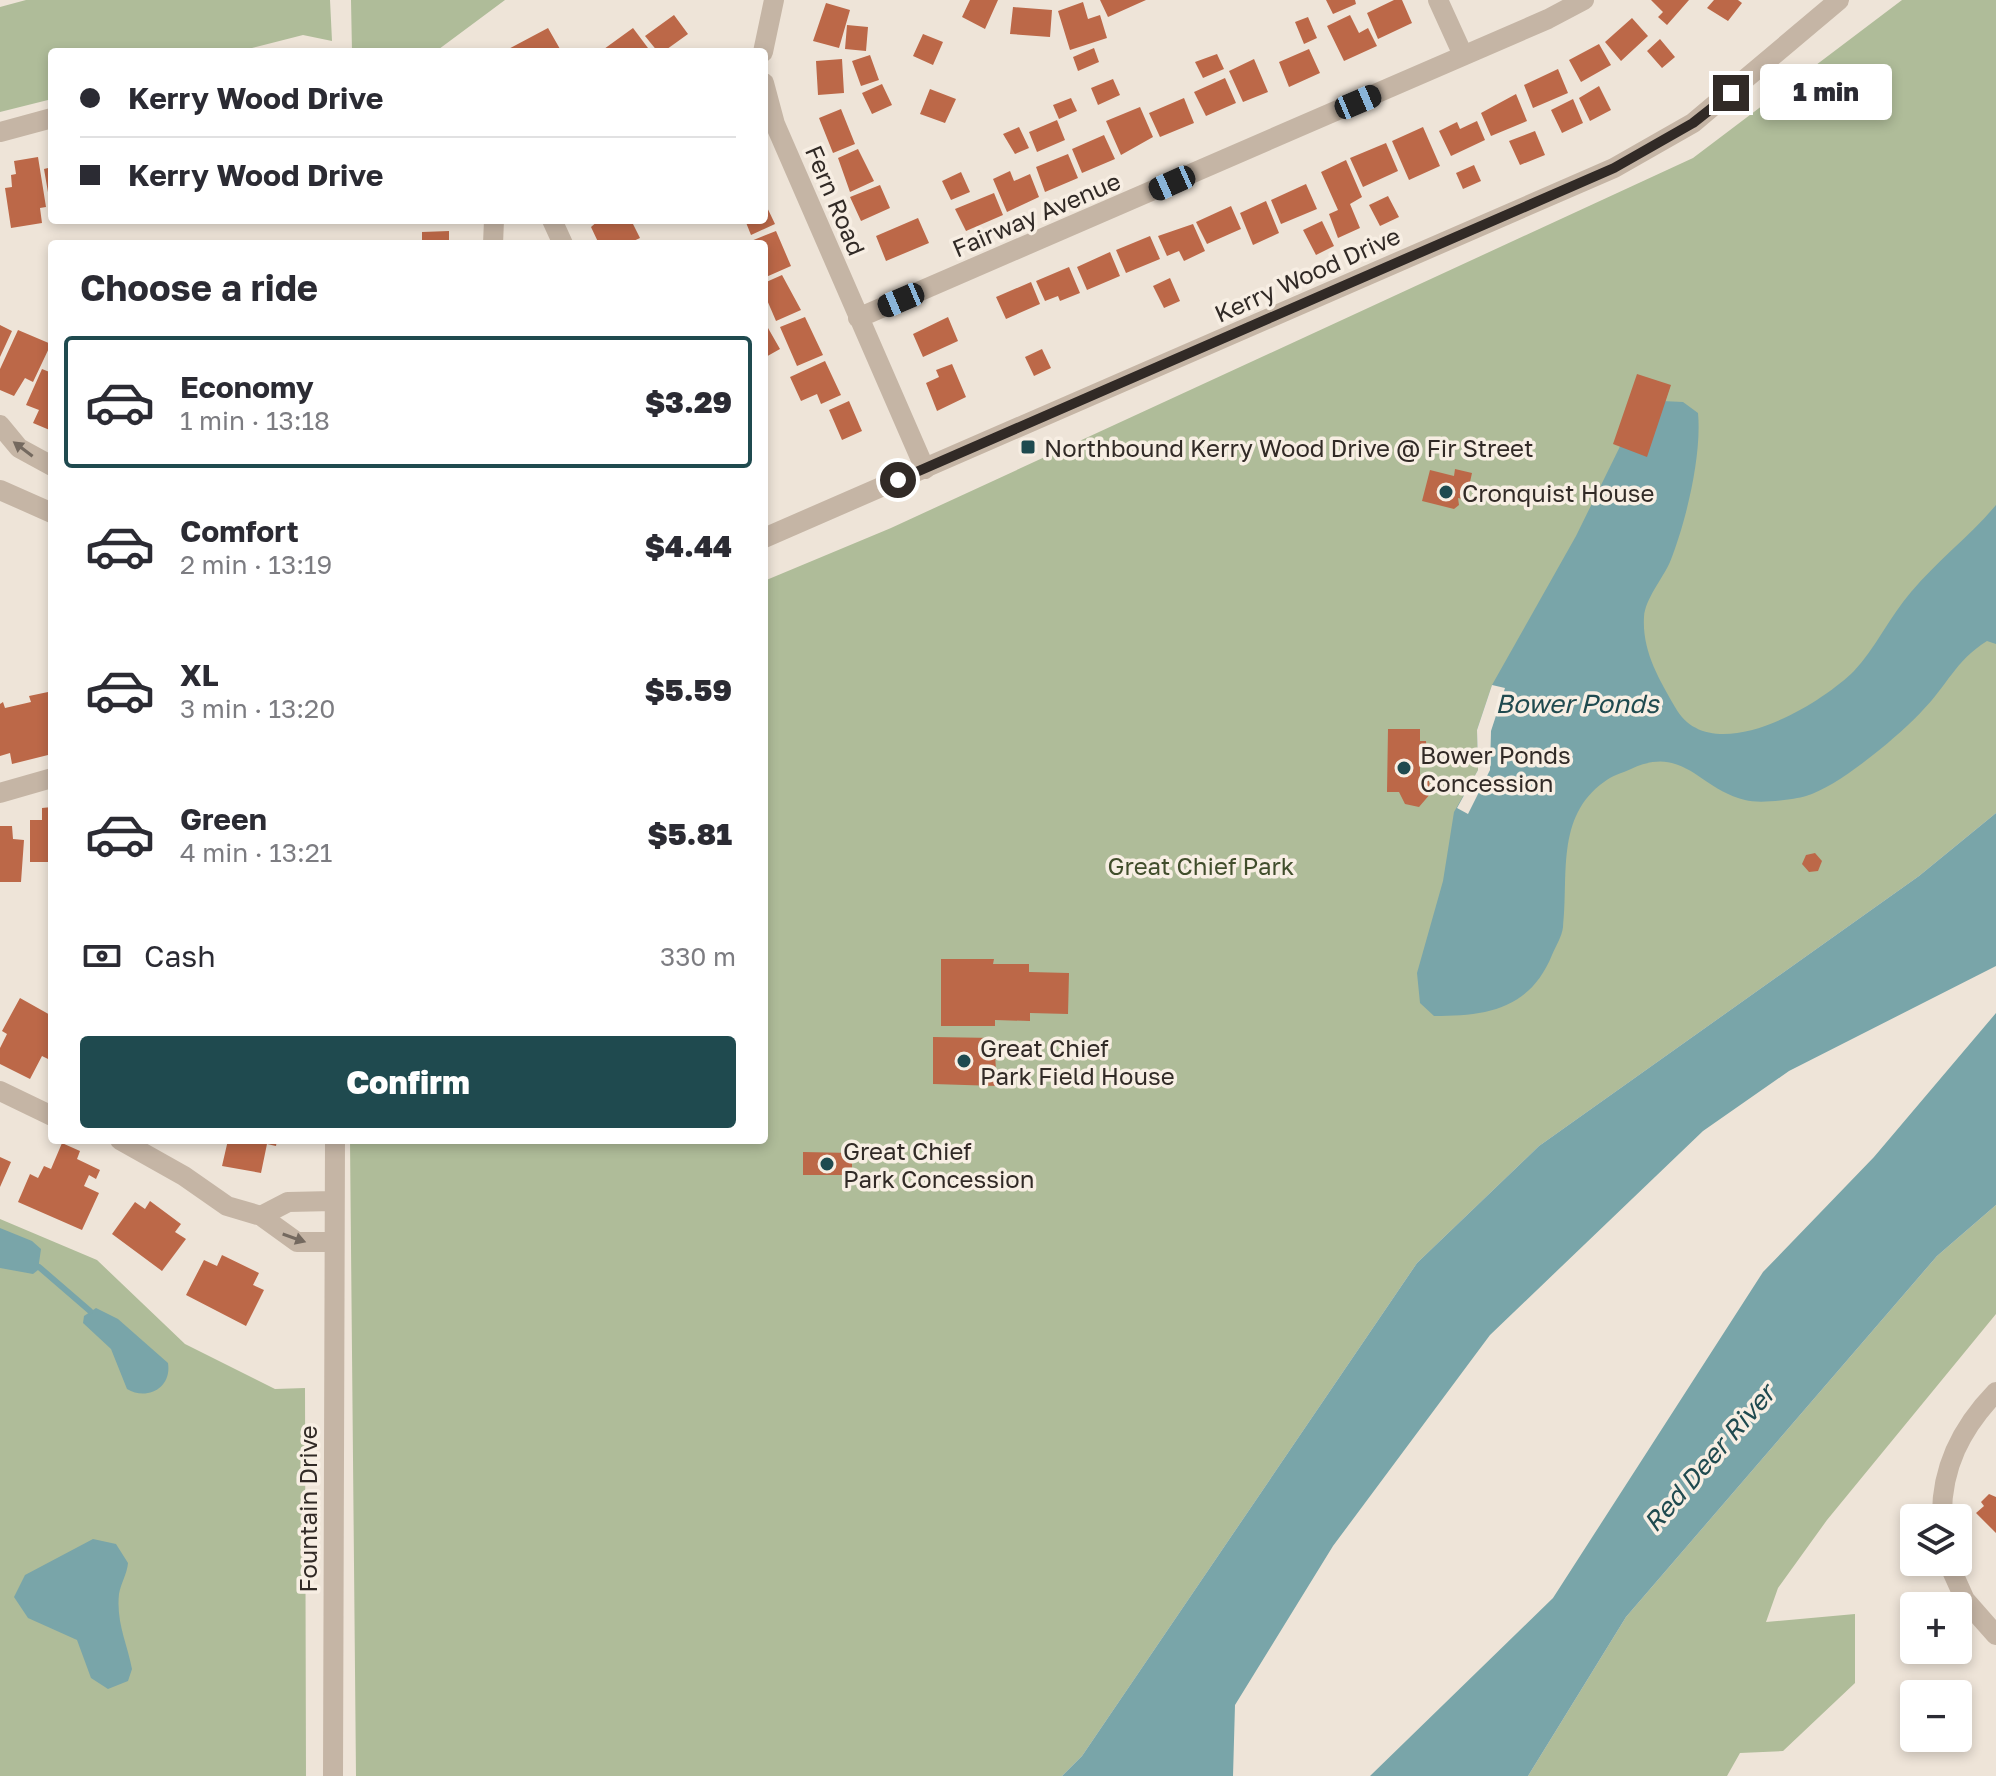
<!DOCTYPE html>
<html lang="en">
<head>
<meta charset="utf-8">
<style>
	:root { --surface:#fff; --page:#f7f7f7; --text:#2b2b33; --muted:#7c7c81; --line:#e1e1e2; --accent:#1f4a4f }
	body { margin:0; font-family:"Golos Text",sans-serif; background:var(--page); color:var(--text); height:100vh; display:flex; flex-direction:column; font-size:30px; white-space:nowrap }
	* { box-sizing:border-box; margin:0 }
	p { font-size:26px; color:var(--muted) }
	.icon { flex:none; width:44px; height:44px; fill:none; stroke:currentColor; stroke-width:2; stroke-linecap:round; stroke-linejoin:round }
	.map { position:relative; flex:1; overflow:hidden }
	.details { position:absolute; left:48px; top:240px; width:720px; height:904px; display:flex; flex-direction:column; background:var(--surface); border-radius:8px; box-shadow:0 4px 12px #0003 }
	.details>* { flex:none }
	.guide { position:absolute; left:48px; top:48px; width:720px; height:176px; border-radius:8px; box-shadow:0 4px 12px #0003; display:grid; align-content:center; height:176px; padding:0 32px; background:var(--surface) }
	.tools { position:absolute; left:1900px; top:1504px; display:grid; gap:16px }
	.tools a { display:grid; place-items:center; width:72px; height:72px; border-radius:8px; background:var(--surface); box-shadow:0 4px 12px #0003; font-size:40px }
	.end { position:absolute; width:36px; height:36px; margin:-18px; border:10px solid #312a26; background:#fff; box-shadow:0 0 0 4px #fff }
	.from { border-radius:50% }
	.bubble { position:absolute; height:56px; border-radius:8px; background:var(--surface); box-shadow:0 4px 12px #0003; font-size:26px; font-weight:800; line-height:56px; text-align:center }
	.car { position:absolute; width:24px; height:48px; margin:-24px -12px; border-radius:10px; box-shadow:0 0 6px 2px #0007; background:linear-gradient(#222 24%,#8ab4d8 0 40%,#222 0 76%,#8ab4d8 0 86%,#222 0) }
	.guide b { display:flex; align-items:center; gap:28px; height:76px; font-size:30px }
	.guide b+b { border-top:2px solid var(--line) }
	.guide i { width:20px; height:20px; background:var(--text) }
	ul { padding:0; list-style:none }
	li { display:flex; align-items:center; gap:24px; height:132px; margin:0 16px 12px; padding:0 16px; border:4px solid transparent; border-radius:8px }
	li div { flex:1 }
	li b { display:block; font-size:30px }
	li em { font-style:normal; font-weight:800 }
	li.selected { border-color:var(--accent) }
	li>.icon { width:72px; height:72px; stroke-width:1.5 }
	h2 { padding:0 32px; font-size:36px; line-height:96px }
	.pay { display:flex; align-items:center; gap:20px; height:88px; padding:0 32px; font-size:30px }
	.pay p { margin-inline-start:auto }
	.button { display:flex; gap:16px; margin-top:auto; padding:16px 32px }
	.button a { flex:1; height:92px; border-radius:8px; background:var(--accent); color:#fff; font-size:32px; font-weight:800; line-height:92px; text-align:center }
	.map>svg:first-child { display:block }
	.green { fill:#afbc99 }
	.water { fill:#79a5a9 }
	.pier { fill:#eee4d8 }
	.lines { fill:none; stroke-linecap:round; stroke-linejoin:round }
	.stream { stroke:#79a5a9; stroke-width:6 }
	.building { fill:#bc6848 }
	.minor { stroke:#c5b5a5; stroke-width:20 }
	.tertiary { stroke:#c5b5a5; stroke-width:20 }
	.oneway { fill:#74695f }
	.route { stroke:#312a26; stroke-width:10 }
	.poi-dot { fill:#1f4a4f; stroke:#f7eee3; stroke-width:3 }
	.labels { text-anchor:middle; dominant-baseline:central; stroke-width:7; stroke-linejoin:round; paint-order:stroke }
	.street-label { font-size:24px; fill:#312a26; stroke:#f7eee3 }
	.poi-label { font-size:24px; fill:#312a26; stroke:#f7eee3; text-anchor:start }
	.park-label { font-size:24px; fill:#404d2b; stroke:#f7eee3 }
	.water-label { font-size:26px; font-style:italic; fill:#1f4a4f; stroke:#f7eee3 }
</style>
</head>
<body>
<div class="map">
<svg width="1996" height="1776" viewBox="0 0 1996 1776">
	<rect width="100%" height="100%" fill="#eee4d8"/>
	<path class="green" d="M26 0H330L332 41 303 35 236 52H52V99L0 112V7Z
		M351 0H505L435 52H352Z
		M1902 0H1996V813L1919 876 1539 1146 1417 1263 1082 1756 1062 1776H356L350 1140H764V581L891 528 1693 158Z
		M1996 1205V1314L1827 1520 1778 1588 1766 1622 1855 1614V1683L1783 1751 1740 1753 1727 1776H1528L1626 1617 1937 1256Z
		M0 1219 97 1260 185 1344 275 1389 305 1388 306 1776H0Z"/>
	<path class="water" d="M1662 401 1683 402 1698 413C1702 455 1686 522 1670 562 1663 578 1645 599 1644 617 1642 651 1659 679 1675 707 1710 771 1819 706 1854 671 1875 649 1890 616 1911 592 1937 561 1970 536 1996 505V644L1987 641C1955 661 1947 686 1922 711 1899 736 1838 787 1806 796 1792 800 1759 804 1745 800 1699 789 1684 744 1631 769 1622 773 1611 776 1604 782 1555 817 1569 877 1563 927 1562 936 1556 946 1552 955 1530 1009 1487 1016 1434 1016L1420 1003 1417 973 1443 881 1454 812 1478 770 1477 730 1492 685 1576 536 1634 418Z
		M1996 813V966L1789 1071 1703 1131 1490 1335 1333 1546 1235 1705 1233 1776H1062L1082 1756 1417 1263 1539 1146 1919 876Z
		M1996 1013V1205L1937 1256 1626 1617 1528 1776H1370L1553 1598 1763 1272 1874 1157Z
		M0 1228 32 1241 41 1249 38 1270 33 1274 0 1268Z
		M96 1308 118 1319 168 1363C172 1388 147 1401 127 1389L111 1349 83 1323 84 1316Z
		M93 1539 116 1544 128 1563C127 1574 121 1583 119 1594 116 1622 127 1643 132 1669L128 1681 108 1689 91 1678 77 1640 28 1618 14 1597 25 1575Z"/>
	<path class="pier" d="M1492 685 1505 688 1491 731 1490 770 1468 814 1457 808 1478 770 1477 730Z"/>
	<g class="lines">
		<path class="stream" d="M39 1267 90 1311"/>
	</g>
	<path class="building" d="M970 0H998L985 29 962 17Z
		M1100 0H1146L1108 17Z
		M1326 0H1355L1356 4 1333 14Z
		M1394 0H1402L1412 23 1378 39 1367 13Z
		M1651 0H1689L1667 25 1658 17 1663 12Z
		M1714 0H1738L1742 3 1728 21 1707 8Z
		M1083 2 1088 19 1100 15 1107 38 1070 50 1058 11Z
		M826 3 850 10 839 48 813 41Z
		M1013 7 1052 10 1050 37 1010 34Z
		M674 15 688 34 663 52H658L645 36Z
		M1350 15 1359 33 1368 28 1377 46 1344 61 1327 26Z
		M1308 17 1317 38 1304 44 1295 22Z
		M1632 18 1648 36 1621 61 1605 42Z
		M847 25 868 27 866 51 845 49Z
		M548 28 560 49 555 52H503Z
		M633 28 648 48 642 52H607L604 49Z
		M923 34 943 42 933 65 913 56Z
		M1660 39 1675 57 1662 68 1647 51Z
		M1599 44 1611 65 1581 82 1569 60Z
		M1094 48 1099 62 1078 71 1073 57Z
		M1309 49 1320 73 1289 87 1279 62Z
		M1217 54 1224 69 1203 78 1195 62Z
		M870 55 879 80 861 86 852 61Z
		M842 59 844 93 818 95 816 61Z
		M1254 59 1268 92 1243 102 1229 71Z
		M1558 69 1568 93 1533 108 1524 85Z
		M1225 78 1236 103 1206 116 1194 92Z
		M1113 79 1120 95 1098 105 1091 88Z
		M882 84 892 105 872 114 862 93Z
		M1599 86 1611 110 1590 121 1579 98Z
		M930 89 956 99 945 123 920 114Z
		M1516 94 1527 121 1491 136 1481 113Z
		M1071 98 1077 111 1059 119 1053 105Z
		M1184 98 1194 123 1160 137 1149 113Z
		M1573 99 1583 123 1562 133 1551 110Z
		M1140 107 1153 137 1121 155 1106 121Z
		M841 109 855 144 833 153 819 118Z
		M1057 120 1065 140 1037 152 1029 132Z
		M1477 121 1485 140 1451 156 1439 131 1457 122 1460 129Z
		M1019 127 1029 148 1015 154 1003 134Z
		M1423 127 1440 166 1409 180 1392 141Z
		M1535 131 1545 155 1520 165 1509 141Z
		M1104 135 1115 159 1082 173 1072 149Z
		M1386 143 1398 171 1363 187 1350 158Z
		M858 149 874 181 850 192 838 158Z
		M1068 154 1078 178 1045 192 1036 167Z
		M38 157 46 207 40 208 42 223 11 228 5 188 12 187 11 175 16 174 14 161Z
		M1346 160 1362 197 1350 204 1360 228 1338 238 1329 214 1338 210 1321 172Z
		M1474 165 1481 181 1463 189 1456 173Z
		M52 167V204H50L44 169Z
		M1010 171 1014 181 1030 174 1039 197 1007 212 993 179Z
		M961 172 970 192 951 200 942 181Z
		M1306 184 1317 209 1281 224 1271 200Z
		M880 185 890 208 861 221 850 197Z
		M994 193 1003 215 966 231 955 209Z
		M1388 196 1399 217 1380 226 1369 205Z
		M764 201 775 224 751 235 745 220H764Z
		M1266 201 1279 233 1253 245 1240 213Z
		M1231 206 1241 229 1207 244 1196 222Z
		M918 218 929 243 886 261 876 236Z
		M599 220H631L640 238 627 244H599L591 227Z
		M1322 221 1334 246 1316 255 1303 230Z
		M1193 224 1205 251 1184 261 1179 251 1167 256 1158 236Z
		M449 231V244H422V232Z
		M776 231 791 266 766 277 764 244 751 241Z
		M1150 236 1160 259 1126 273 1116 250Z
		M1110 252 1120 276 1087 290 1077 267Z
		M1069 267 1080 293 1060 301 1058 296 1045 301 1036 281Z
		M782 275 801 310 776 321 764 293V283Z
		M1170 278 1180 301 1164 308 1153 286Z
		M1031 282 1040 304 1006 319 996 297Z
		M805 317 823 355 797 366 780 327Z
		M948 317 958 341 923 357 913 334Z
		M0 325 12 331 0 357Z
		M768 328 780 349 764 358V330Z
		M18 330 51 344 33 382 25 378 14 396 0 390V369Z
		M1042 349 1051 368 1034 376 1025 357Z
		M825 361 841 395 821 404 817 394 801 401 790 377Z
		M952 364 966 397 937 411 926 383 939 377 936 370Z
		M42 369 52 373V431L33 423 39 410 26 405Z
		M1637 374 1671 385 1647 457 1613 444Z
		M849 401 862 431 842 440 829 410Z
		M1455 469 1472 473 1466 500 1458 498 1459 505 1454 509 1422 501 1430 470 1454 476Z
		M48 692 52 708V754L12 764 10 753 0 756V704L3 702 5 708 31 702 29 696Z
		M1388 729H1420V741H1426L1427 761H1420V775L1429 781 1431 793 1419 807 1405 804 1399 792H1387Z
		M52 807V862H30V820H42V808Z
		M0 826H12L13 839 24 840 21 882H0Z
		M1815 853 1822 861 1818 871 1809 872 1802 864 1806 855Z
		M941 959H994L993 964H1029V972L1069 973 1068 1014 1030 1013V1021L995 1020V1026H941Z
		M20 998 52 1016V1051L48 1059 42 1056 30 1079 0 1064V1048L7 1034 2 1031Z
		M933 1037 994 1038 997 1086 933 1084Z
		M228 1140H277L276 1146 267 1144 261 1173 222 1166Z
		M62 1143 80 1151 77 1159 100 1170 96 1179 89 1175 84 1186 99 1193 82 1230 18 1202 30 1174 38 1178 44 1166 51 1169Z
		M803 1152 852 1153V1175H803Z
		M0 1157 11 1162 0 1187Z
		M150 1201 181 1224 175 1232 186 1239 162 1271 112 1234 135 1202 145 1209Z
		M222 1255 259 1273 253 1285 264 1290 246 1326 186 1295 204 1260 217 1266Z
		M1989 1494 1996 1497V1533L1976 1513 1984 1506 1981 1502Z"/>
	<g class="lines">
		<path class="minor" d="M1438 0 1463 55
			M763 52 774 0
			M764 83 775 124 925 469
			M0 132 52 118
			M552 220 563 244
			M493 244 494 220
			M858 318 1548 19 1584 0
			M0 425 19 448 52 466
			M0 793 52 778
			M0 1091 52 1116
			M120 1140 184 1176 227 1206 261 1216 297 1242H333
			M261 1216 288 1202 333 1201
			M1942 1518C1941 1468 1961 1428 1996 1392
			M1948 1562 1965 1600 1996 1635
			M333 1776 335 1140"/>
		<path class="tertiary" d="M0 490 52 513
			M764 538 1614 168 1693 123 1839 0"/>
	</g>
	<defs><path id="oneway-solid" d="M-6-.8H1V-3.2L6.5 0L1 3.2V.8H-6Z" transform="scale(2)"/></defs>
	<g class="oneway">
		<use href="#oneway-solid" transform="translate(23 449) rotate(-143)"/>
		<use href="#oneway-solid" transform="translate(294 1238) rotate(19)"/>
	</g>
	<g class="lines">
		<path class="route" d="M898 480 1614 168 1693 123 1731 93"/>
	</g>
	<g class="poi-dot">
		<rect x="1020" y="439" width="16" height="16" rx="4"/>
		<circle cx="1446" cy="492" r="8"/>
		<circle cx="1404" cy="768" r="8"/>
		<circle cx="964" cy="1061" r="8"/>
		<circle cx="827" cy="1164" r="8"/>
	</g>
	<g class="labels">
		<g class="street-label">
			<text transform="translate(836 200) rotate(67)">Fern Road</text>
			<text transform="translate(1036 214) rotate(-23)">Fairway Avenue</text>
			<text transform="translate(1307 274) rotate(-24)">Kerry Wood Drive</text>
			<text transform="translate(307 1509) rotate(-90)">Fountain Drive</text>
		</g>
		<g class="poi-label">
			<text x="1044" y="447">Northbound Kerry Wood Drive @ Fir Street</text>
			<text x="1462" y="492">Cronquist House</text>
			<text x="1420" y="754">Bower Ponds<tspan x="1420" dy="28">Concession</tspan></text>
			<text x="980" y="1047">Great Chief<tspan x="980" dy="28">Park Field House</tspan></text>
			<text x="843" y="1150">Great Chief<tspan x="843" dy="28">Park Concession</tspan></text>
		</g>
		<g class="park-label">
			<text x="1201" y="865">Great Chief Park</text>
		</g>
		<g class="water-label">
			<text x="1577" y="703">Bower Ponds</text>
			<text transform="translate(1709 1458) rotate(-49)">Red Deer River</text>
		</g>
	</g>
</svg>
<div class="tools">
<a><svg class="icon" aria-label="layers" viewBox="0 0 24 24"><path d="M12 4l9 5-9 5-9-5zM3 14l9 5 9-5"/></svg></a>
<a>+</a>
<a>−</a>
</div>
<i class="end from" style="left:898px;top:480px"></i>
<i class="end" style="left:1731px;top:93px"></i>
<div class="bubble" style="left:1760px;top:64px;width:132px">1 min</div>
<i class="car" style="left:1358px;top:102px;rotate:67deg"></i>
<i class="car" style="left:1172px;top:183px;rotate:246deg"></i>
<i class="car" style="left:901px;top:300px;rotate:247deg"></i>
<div class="guide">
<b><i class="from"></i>Kerry Wood Drive</b>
<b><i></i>Kerry Wood Drive</b>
</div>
<section class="details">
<h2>Choose a ride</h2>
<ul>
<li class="selected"><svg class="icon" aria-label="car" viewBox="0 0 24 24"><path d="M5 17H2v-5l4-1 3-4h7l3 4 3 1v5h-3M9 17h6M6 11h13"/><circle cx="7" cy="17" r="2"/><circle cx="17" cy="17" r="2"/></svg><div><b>Economy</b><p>1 min · 13:18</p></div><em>$3.29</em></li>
<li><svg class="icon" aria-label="car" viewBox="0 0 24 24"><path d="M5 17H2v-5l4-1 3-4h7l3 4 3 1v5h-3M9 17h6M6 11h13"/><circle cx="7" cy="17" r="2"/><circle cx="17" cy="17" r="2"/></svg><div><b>Comfort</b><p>2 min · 13:19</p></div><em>$4.44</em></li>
<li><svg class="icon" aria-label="car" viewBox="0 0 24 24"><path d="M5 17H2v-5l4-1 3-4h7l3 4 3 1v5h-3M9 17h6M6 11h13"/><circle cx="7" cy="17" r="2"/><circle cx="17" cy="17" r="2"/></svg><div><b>XL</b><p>3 min · 13:20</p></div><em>$5.59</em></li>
<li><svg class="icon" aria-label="car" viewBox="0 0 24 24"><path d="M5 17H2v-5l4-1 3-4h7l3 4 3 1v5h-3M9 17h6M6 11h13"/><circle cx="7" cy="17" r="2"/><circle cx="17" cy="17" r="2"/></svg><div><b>Green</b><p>4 min · 13:21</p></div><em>$5.81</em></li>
</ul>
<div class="pay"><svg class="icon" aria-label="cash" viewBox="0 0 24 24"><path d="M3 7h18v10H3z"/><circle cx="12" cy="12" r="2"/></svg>Cash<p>330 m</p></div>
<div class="button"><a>Confirm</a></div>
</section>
</div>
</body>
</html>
